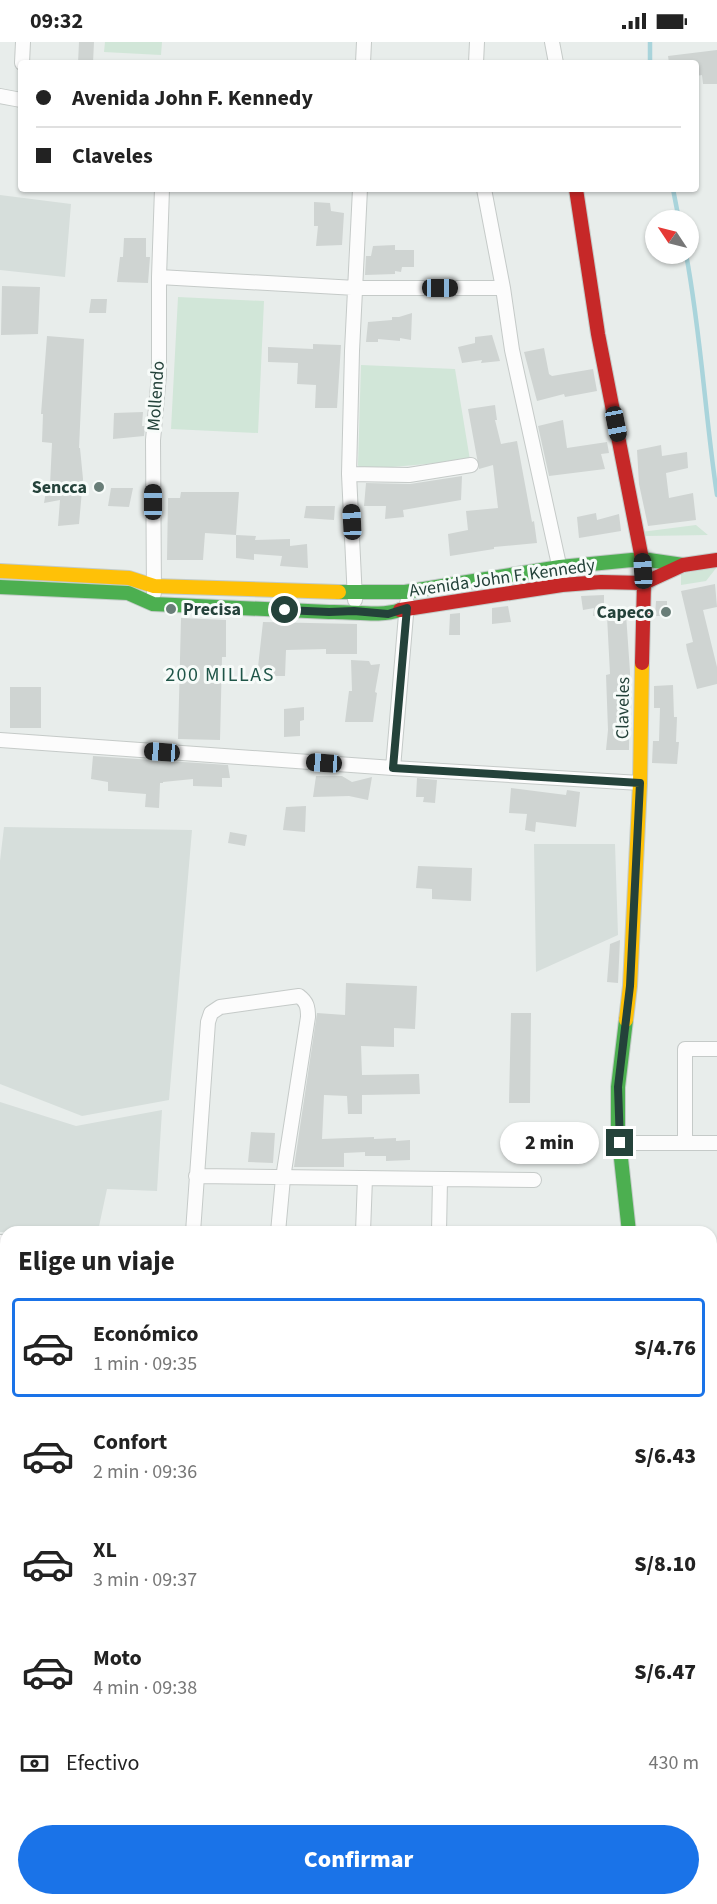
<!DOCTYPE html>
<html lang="es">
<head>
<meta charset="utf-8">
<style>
	:root { --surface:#fff; --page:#f2f2f2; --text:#222; --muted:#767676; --line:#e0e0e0; --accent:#1a73e8 }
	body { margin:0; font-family:"Source Sans 3",sans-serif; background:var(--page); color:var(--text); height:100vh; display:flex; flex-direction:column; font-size:22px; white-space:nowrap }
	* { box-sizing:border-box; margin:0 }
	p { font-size:20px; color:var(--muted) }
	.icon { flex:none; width:33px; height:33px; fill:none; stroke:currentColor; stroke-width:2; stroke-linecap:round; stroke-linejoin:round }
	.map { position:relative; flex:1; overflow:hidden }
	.side { position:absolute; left:0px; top:1184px; width:717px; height:680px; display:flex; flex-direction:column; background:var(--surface); border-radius:18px 18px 0 0; box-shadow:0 2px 4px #0004 }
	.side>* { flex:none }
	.banner { position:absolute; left:18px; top:18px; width:681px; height:132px; border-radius:6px; box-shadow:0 2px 4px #0004; display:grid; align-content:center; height:132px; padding:0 18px; background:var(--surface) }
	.needle { width:39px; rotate:305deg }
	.fabs { position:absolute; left:645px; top:168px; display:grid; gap:12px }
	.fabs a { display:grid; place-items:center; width:54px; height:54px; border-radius:50%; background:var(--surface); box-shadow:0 2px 4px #0004; font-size:30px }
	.end { position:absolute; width:27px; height:27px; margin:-14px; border:8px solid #24423a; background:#fff; box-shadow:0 0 0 3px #fff }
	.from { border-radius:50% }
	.bubble { position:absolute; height:42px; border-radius:21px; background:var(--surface); box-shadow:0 2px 4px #0004; font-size:20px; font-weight:800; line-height:42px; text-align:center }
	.car { position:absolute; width:18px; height:36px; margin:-18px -9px; border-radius:8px; box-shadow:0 0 4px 2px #0007; background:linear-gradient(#222 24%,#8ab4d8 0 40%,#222 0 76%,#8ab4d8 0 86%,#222 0) }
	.banner b { display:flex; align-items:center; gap:21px; height:57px; font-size:22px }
	.banner b+b { border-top:2px solid var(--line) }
	.banner i { width:15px; height:15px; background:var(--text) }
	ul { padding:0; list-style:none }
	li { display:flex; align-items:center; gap:18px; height:99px; margin:0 12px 9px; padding:0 6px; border:3px solid transparent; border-radius:6px }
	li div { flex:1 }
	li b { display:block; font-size:22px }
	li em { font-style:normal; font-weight:800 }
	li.current { border-color:var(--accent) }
	li>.icon { width:54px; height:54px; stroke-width:1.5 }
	h2 { padding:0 18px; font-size:27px; line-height:72px }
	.pay { display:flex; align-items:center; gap:15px; height:66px; padding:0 18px; font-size:22px }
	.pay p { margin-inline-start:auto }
	.cta { display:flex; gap:12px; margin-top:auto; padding:12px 18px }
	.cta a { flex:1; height:69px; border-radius:36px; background:var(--accent); color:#fff; font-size:24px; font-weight:800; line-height:69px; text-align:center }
	.status { display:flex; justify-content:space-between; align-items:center; height:42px; padding:0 30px; background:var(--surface); direction:ltr }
	.status svg { height:16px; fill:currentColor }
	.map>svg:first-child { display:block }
	.built { fill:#d6dedb }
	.green { fill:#d1e6d8 }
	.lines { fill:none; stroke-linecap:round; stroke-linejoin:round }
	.stream { stroke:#a9d4db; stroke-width:4.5 }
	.building { fill:#cfd4d2 }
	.street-casing { stroke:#c5cac8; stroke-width:16 }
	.fast-casing { stroke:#c3cbc8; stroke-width:16 }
	.slow-casing { stroke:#c3cbc8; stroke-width:16 }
	.jam-casing { stroke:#c3cbc8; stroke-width:16 }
	.street { stroke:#fcfcfc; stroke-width:14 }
	.fast { stroke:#4caf50; stroke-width:14 }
	.slow { stroke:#ffc107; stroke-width:14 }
	.jam { stroke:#c62828; stroke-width:14 }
	.route { stroke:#24423a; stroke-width:8 }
	.poi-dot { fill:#697e78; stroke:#f7fbf9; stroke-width:2 }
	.labels { text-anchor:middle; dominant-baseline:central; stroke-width:6; stroke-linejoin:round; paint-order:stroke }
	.street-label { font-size:18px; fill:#24423a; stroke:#f7fbf9 }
	.poi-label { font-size:18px; font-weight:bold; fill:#24423a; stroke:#f7fbf9; text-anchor:end }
	.neighbourhood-label { font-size:20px; letter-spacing:1.5px; fill:#1f5548; stroke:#f7fbf9 }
</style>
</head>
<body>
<div class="status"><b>09:32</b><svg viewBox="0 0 49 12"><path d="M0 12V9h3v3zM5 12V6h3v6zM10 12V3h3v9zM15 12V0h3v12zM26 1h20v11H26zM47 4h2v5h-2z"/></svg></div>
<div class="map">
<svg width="717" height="1862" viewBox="0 0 717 1862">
	<rect width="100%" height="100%" fill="#e8edeb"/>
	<path class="built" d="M0 153 71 162 65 235 0 228Z
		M4 785 192 788 169 1058 82 1074 0 1042V819Z
		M534 802H615L618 893 536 930Z
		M0 1060 76 1084 162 1068 157 1149 107 1147 98 1189 0 1190Z
		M267 1857H307L306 1862H266Z"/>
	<path class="green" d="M105 0H162L161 13 104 10Z
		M178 255 264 259 258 391 171 387Z
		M361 323 455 327 470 418 360 428 358 423Z
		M696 483 708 493 646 494 641 490Z
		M717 525 706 539 681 543V532Z
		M0 1340 6 1341V1388H0Z
		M0 1685 6 1686V1741L0 1740Z
		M37 1857H86V1862H37Z"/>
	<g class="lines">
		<path class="stream" d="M650 0V21
			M673 147 679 178
			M686 212C701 291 705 373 717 453"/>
	</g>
	<path class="building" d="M79 0H94L93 21H78Z
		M717 8V42H703L702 33 696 34V21H669L668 14Z
		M314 160 330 161 331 169 344 171 342 203 316 204 318 184H314Z
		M124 196H146V215H150L148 241 117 240 120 215H123Z
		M395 203V208H414V225H402L401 230 395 229V232L365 233 366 214H371L373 204Z
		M2 244 40 245 38 292 1 293Z
		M91 257H107L106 271H89Z
		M412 271 411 298 400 296V299L378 297V300H366L368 280 392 278V275H399Z
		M492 293 500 319 481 321 482 318 462 321 458 305 475 301V295Z
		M47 294 84 297 79 406H80L83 437 79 482 58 484 60 458 44 461 47 443H50L52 401 42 400 43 372H41Z
		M313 302 341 303 337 366H315L316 343 297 342 298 321 268 320V305L313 307Z
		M544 306 549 332 552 334 593 327 597 349 565 355 564 352 537 359 524 310Z
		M495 363 497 378H495L501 402 517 399 532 480 534 479 537 501 494 505V507L450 514 448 492 468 488 466 469 498 466 493 423 479 427 468 367Z
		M143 370 142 384H145L144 394 113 397 114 371Z
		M563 378 567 406 607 400 609 411 601 412 605 427 549 434 538 384Z
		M661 403 662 414 687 410 688 426 666 431 669 456 693 451 696 478 648 484 639 442 637 408Z
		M462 434 461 458 403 468 404 475 385 477 386 464H364L366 441 410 442Z
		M111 446H133L129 465 108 464Z
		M181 450H239L236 493 205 491 203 518H167L168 456H180Z
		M306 464H335L334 478 304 476Z
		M596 471 597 478 619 472 621 489 579 496 577 475Z
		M236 493 256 494 255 498 290 497V504L307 502 308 526 280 524 282 514 254 512V518L236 516Z
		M715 542 717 565 703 568 717 625V642L697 647 687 608 686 602 693 600 681 549Z
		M604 553V572L593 574 594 566 583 568 581 554Z
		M656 559H667V574H655Z
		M508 564 511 580 492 582V566Z
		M460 571V593H449L450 572Z
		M626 572 630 630 629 708H606L608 688 606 633 610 632 607 574Z
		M181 576 226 578V615H222L220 698 178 697Z
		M263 580 357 582V612H326V607L286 608 285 634H257Z
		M351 618 369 619 371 623 380 622 375 650 377 651 373 680H345L349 649H352Z
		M673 643 674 675H677L676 700H679L677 722 652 721 653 699H659L660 666H654V644Z
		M10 645H41V686H10Z
		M304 665V678L300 679V694L284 695V667Z
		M93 714 228 723 230 736H222V745L193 744V737L163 740V741H160L159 766 145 765 146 752 108 749V740L91 737Z
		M316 734H342L352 740 372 735 368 758 349 754 313 755Z
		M417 736 437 738 435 761 423 760 424 755H416Z
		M511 746 566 753 567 748 580 750 576 785 536 780 535 790 525 788 527 772 509 771Z
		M306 764 305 790 283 788 286 765Z
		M230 790 247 793 245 804 228 801Z
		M418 824 472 826 471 859 432 857V847L416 846Z
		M620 898 618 941 607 940 610 902Z
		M346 941 417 944 415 987 394 986V1005L361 1004 362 1033 419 1032 420 1052 362 1053V1072H348L347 1054 324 1053 322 1097 374 1095V1097L396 1096V1099L410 1098V1118L386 1119V1114H365V1110L344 1111V1125H294L317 971 345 973Z
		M511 971H531L530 1061H509Z
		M251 1090 275 1091 273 1121 248 1120Z
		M539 1097 540 1118 518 1119 517 1098Z"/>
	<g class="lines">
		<defs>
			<path id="street" d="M552 0 556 21
				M22 21 23 0
				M363 21 364 0
				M476 21 477 0
				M0 54 21 58
				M484 147 503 246 512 308 561 532
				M159 235 356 246H503
				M349 432 409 433 471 423
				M154 551 153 398 159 333V235L162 147
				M355 558 349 432 352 309 360 147
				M0 698 393 726 640 741
				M393 726 407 561
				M619 1101H717
				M685 1101V1007H717
				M196 1134 534 1138
				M193 1190 208 980 211 971 220 965 299 954C307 960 308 965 308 975L283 1136 278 1190
				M363 1190 365 1136
				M439 1190 440 1138
				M0 1200 6 1201
				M0 1442H6
				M0 1550 6 1551
				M0 1652 6 1651
				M0 1746 6 1747
				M0 1850 6 1817
				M97 1862V1857
				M169 1862 170 1857
				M355 1862 357 1857
				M530 1862 532 1857"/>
			<path id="fast" d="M0 545 128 551 153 562 329 570C352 569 380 575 400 568
				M339 550H405L560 525 642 517 683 523
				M626 978 618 1045V1089L629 1190"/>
			<path id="slow" d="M0 529 129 536 154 544 339 550
				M626 978 630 944 640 741 642 621"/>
			<path id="jam" d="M576 147 598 292 642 517 644 541 642 621
				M400 568 562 543 601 540 644 541 683 523 717 518"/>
		</defs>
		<use href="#street" class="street-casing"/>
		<use href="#fast" class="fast-casing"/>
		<use href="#slow" class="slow-casing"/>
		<use href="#jam" class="jam-casing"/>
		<use href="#street" class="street"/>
		<use href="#fast" class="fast"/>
		<use href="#slow" class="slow"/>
		<use href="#jam" class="jam"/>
	</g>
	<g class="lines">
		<path class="route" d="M285 568 329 570 354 569 388 572 407 566 393 726 640 741 630 944 618 1045 620 1101"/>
	</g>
	<g class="poi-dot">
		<circle cx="99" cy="445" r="6"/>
		<circle cx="171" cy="567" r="6"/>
		<circle cx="666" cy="570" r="6"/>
	</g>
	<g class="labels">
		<g class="street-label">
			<text transform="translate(156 354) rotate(-86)">Mollendo</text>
			<text transform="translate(502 536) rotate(-8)">Avenida John F. Kennedy</text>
			<text transform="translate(623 666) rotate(-89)">Claveles</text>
		</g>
		<g class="poi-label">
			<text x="87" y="445">Sencca</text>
			<text x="183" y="567" text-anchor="start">Precisa</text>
			<text x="654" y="570">Capeco</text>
		</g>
		<g class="neighbourhood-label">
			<text x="220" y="633">200 MILLAS</text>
		</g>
	</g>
</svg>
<div class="fabs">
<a><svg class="needle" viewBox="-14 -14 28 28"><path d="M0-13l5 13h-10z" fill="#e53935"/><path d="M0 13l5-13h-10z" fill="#767676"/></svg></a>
</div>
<i class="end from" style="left:285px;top:568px"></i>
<i class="end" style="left:620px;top:1101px"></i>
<div class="bubble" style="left:500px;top:1080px;width:99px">2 min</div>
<i class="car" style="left:440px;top:246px;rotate:90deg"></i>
<i class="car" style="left:616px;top:382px;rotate:169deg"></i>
<i class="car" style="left:153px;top:460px;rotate:0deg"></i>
<i class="car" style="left:352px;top:480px;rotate:357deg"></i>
<i class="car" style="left:643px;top:529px;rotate:357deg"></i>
<i class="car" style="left:162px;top:710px;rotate:274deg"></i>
<i class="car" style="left:324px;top:721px;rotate:274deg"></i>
<div class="banner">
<b><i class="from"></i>Avenida John F. Kennedy</b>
<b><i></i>Claveles</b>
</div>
<section class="side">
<h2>Elige un viaje</h2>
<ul>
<li class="current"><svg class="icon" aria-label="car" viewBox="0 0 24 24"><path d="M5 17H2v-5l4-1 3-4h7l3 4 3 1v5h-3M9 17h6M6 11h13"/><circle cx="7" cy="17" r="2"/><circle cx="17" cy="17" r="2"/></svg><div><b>Económico</b><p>1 min · 09:35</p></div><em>S/4.76</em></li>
<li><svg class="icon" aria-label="car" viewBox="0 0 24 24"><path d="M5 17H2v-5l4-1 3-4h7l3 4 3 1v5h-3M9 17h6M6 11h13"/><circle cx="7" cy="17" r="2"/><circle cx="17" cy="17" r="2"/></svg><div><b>Confort</b><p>2 min · 09:36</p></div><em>S/6.43</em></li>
<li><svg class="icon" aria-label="car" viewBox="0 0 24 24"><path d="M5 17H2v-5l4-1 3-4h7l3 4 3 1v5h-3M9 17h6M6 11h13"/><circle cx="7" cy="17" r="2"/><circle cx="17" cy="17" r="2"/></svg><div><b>XL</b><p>3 min · 09:37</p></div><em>S/8.10</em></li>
<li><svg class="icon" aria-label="car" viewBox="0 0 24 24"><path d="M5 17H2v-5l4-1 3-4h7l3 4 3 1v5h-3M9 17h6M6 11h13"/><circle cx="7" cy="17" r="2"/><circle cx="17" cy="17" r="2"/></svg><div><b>Moto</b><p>4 min · 09:38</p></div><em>S/6.47</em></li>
</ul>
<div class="pay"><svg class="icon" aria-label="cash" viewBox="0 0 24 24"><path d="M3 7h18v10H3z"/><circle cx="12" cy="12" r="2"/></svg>Efectivo<p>430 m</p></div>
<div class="cta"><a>Confirmar</a></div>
</section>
</div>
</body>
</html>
